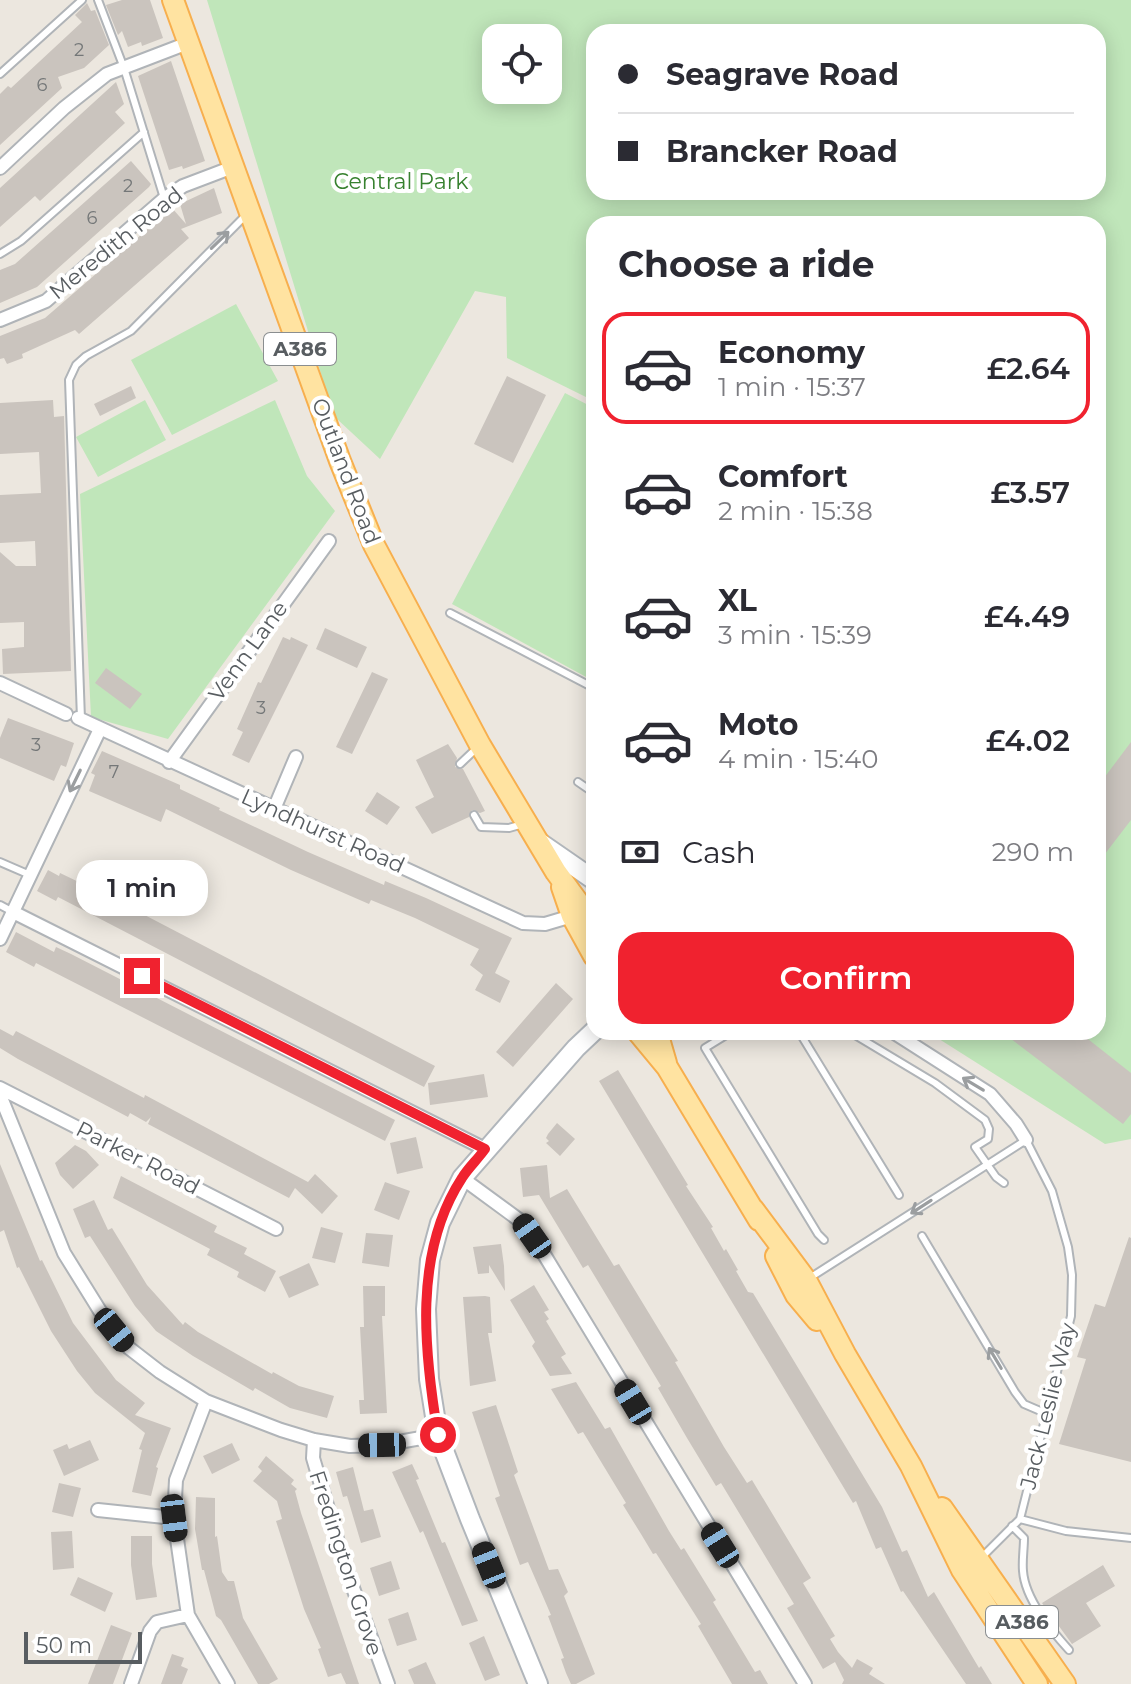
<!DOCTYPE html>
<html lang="en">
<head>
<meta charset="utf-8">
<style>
	:root { --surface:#fff; --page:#f2f2f3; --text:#2b2b33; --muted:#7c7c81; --line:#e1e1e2; --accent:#f0222f }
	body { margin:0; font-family:Montserrat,sans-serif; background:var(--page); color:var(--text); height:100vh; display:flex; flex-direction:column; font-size:30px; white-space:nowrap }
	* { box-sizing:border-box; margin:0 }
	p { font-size:26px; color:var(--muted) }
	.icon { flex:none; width:44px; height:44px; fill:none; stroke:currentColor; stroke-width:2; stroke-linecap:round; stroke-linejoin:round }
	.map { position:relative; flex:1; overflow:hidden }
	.sheet { position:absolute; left:586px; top:216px; width:520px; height:824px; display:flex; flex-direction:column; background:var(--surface); border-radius:24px; box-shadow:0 4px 20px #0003 }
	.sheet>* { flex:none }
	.hud { position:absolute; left:586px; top:24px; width:520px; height:176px; border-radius:24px; box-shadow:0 4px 20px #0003; display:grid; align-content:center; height:176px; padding:0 32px; background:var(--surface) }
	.tools { position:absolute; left:482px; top:24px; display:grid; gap:16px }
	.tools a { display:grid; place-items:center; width:80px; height:80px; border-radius:16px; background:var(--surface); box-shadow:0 4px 20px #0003; font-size:40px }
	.scale { position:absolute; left:24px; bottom:20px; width:118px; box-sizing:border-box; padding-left:8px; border:4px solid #585d61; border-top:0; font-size:22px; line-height:28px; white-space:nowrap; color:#585d61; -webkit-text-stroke:6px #fff; paint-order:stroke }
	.end { position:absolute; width:36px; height:36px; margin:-18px; border:10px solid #f0222f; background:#fff; box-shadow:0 0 0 4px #fff }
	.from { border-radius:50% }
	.bubble { position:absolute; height:56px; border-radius:24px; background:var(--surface); box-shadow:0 4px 20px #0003; font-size:26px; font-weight:600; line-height:56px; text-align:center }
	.car { position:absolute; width:24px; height:48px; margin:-24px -12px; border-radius:10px; box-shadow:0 0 6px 2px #0007; background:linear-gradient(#222 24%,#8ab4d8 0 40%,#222 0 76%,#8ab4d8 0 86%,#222 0) }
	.hud b { display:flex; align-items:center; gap:28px; height:76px; font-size:30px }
	.hud b+b { border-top:2px solid var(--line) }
	.hud i { width:20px; height:20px; background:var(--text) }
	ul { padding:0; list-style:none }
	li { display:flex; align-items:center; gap:24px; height:112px; margin:0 16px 12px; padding:0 16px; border:4px solid transparent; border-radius:24px }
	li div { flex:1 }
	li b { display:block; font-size:30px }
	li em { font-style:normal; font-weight:600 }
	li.active { border-color:var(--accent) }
	li>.icon { width:72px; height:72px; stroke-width:1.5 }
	h2 { padding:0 32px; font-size:36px; line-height:96px }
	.pay { display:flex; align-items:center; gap:20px; height:88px; padding:0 32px; font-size:30px }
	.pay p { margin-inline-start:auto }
	.action { display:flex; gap:16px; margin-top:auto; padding:16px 32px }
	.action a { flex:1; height:92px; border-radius:24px; background:var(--accent); color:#fff; font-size:32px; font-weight:600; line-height:92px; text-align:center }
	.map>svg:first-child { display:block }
	.green { fill:#c0e6ba; fill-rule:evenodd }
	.building { fill:#cac4be }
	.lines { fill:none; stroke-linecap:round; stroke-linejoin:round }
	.lane-casing { stroke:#b0b4b8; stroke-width:10 }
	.street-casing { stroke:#b0b4b8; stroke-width:16 }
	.secondary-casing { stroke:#b1b6bb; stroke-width:22 }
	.primary-casing { stroke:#f7af4e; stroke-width:24 }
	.lane { stroke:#fff; stroke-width:6 }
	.street { stroke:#fff; stroke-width:12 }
	.secondary { stroke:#fff; stroke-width:18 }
	.primary { stroke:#ffe3a1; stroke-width:20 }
	.oneway { stroke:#9b9ea0 }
	.route { stroke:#f0222f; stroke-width:10 }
	.labels { text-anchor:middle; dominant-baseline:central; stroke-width:8; stroke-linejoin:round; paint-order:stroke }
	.number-label { font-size:18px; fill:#747778 }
	.shield { fill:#fff; stroke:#8a8e90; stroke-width:2 }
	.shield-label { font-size:20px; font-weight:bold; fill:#585d61 }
	.park-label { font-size:22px; fill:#37812f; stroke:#fff }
	.street-label { font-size:22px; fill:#585d61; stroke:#fff }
</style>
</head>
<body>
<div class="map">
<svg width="1131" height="1684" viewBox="0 0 1131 1684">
	<rect width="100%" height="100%" fill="#ece7df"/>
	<path class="green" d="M207 0H1131V1139L1105 1144 928 1032H1098V224H594V401L507 358 506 297 475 291 380 459 337 419 329 400ZM594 32H1098V192H594ZM496 38H548V90H496Z
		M236 304 278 381 172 435 131 360Z
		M565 393 594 408V667L588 678 452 604Z
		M145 400 166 440 98 477 76 437Z
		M275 400 307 476 335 511 168 739 91 717 80 494Z"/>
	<path class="building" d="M122 0H150L163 38 142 46 141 42 128 47 122 31 118 35 106 5Z
		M87 3 91 11 95 10 109 45 84 68 58 77 62 88 0 145V94L8 86 11 88 82 22 75 15Z
		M171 61 205 161 183 169 182 166 169 170 138 76Z
		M116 82 124 104 115 112 125 123 40 201 35 196 0 227V188Z
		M131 161 151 184 149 187 37 287 0 303V270L15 264Z
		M214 188 222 213 181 229 189 238 79 334 75 330 22 354 23 358 7 364 4 358 0 359V336L45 318 172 208 186 224 180 204Z
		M507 376 546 395 513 463 474 444Z
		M131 386 136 398 100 416 94 404Z
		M53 400 54 417 64 416 71 671 3 674 2 649 24 647V622L0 623V552L16 566H36L35 541 0 543V495L41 493 39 452 0 454V403Z
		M325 628 367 647 357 668 316 649Z
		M283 637 290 640 291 637 308 645 249 763 232 755 243 732 237 729 258 682 261 683Z
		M106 668 142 694 130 709 95 683Z
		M372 672 388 679 352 754 336 747Z
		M8 718 74 743 66 767 61 765 54 781 0 758V738Z
		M1131 742V820L1098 863V786Z
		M448 744 457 758 455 767 463 769 485 811 480 813 472 810 469 817 432 834 415 807 434 797 416 760Z
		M102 751 180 785V789L220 808 219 810 308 852 384 885 385 881 426 898 512 938 495 973 510 981 500 1003 475 990 483 975 470 965 479 949 415 918 371 900 369 904 291 870 166 809 161 822 89 791 95 775 91 773Z
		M377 792 400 807 387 825 365 811Z
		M48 870 59 876 60 873 112 898 435 1066 424 1087 58 897 56 901 37 891Z
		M16 932 54 952 56 947 71 954 395 1120 385 1141 36 963 34 967 6 952Z
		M556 983 573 999 513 1067 496 1052Z
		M0 1029 13 1036 16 1031 144 1098 145 1095 308 1182 315 1174 338 1196 322 1214 295 1188 289 1198 148 1124 151 1117 146 1122 130 1113 128 1117 18 1059 0 1048Z
		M1002 1032H1079L1131 1073V1114L1123 1124Z
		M618 1070 688 1185 686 1186 713 1227 711 1228 724 1251 726 1249 738 1270 736 1271 748 1292 753 1293 882 1507 902 1552 907 1550 928 1597 934 1592 979 1668 981 1666 992 1684H966L903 1591 901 1592 881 1547 876 1549 856 1501 853 1503 599 1081Z
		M484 1074 488 1097 430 1105 428 1083Z
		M557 1123 575 1139 560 1156 546 1143 549 1141 546 1138 548 1134Z
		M416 1137 423 1168 397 1174 390 1143Z
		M75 1145 86 1151 99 1165 73 1189 60 1175 55 1163Z
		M0 1164 40 1261 42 1260 73 1323 116 1380 145 1403 135 1415 171 1428 156 1467 158 1468 151 1496 132 1492 142 1450 139 1449 145 1433 95 1393 77 1371 51 1331 19 1267 17 1268 4 1230 0 1232Z
		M547 1165 550 1198 567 1189 614 1266 619 1264 678 1361 675 1362 724 1447 747 1483 752 1480 811 1578 803 1583 835 1636 830 1639 838 1652 852 1668 857 1659 873 1668 869 1674 885 1684H842L844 1680 835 1662 823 1669 787 1608 794 1604 721 1483 716 1486 687 1438 658 1388 661 1386 588 1265 583 1268 539 1195 523 1197 520 1168Z
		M121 1176 217 1226 214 1232 247 1248 244 1254 276 1271 265 1292 237 1277 239 1272 207 1255 210 1249 113 1198Z
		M385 1182 410 1191 399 1220 374 1210Z
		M94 1200 108 1230 112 1228 147 1285 183 1325 185 1322 198 1332 272 1374 273 1372 299 1386 334 1396 327 1418 290 1408 255 1388 253 1391 193 1356 156 1331 135 1306 90 1236 85 1238 73 1209Z
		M321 1227 343 1233 335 1263 312 1258Z
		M366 1233 393 1235 389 1267 362 1263Z
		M1129 1237 1131 1238V1462L1059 1444 1086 1359 1077 1357 1095 1304 1105 1307Z
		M501 1244 504 1266 505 1291 489 1265V1273L478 1274 473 1247Z
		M309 1263 319 1285 289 1298 279 1277Z
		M534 1285 549 1310 544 1312 549 1319 546 1321 566 1354 561 1357 572 1374 550 1376 532 1346 535 1342 510 1300Z
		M363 1286H385V1316H382L387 1413 360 1414 359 1400H364L360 1327H364Z
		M485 1296 490 1297 492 1333H488L496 1381 470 1386 463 1297Z
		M576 1382 605 1429 610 1427 669 1531 681 1550 684 1548 716 1600 713 1602 755 1672 760 1670 768 1684H732L725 1672 698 1626 701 1624 656 1553 653 1554 641 1534 623 1505 626 1503 583 1432 578 1434 551 1389Z
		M496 1405 518 1472 514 1475 549 1570 558 1569 568 1592 564 1596 595 1674 576 1684H571L566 1673 561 1659 564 1658 548 1616 551 1615 528 1562 520 1565 495 1498 500 1496 472 1412Z
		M90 1440 99 1460 64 1476 53 1450 67 1444 69 1449Z
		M232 1443 240 1460 212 1474 203 1456Z
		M266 1456 294 1480 291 1484 297 1489 295 1491 301 1513 359 1684H346L341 1673 328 1677 318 1649 321 1648 304 1609 276 1521 282 1519 277 1501 253 1481 262 1471 258 1467Z
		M412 1464 419 1479 416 1480 442 1543 445 1542 478 1621 462 1626 423 1531 420 1533 392 1472Z
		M353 1467 364 1511 373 1509 381 1537 361 1543 347 1496 343 1497 336 1472Z
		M59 1483 81 1488 73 1517 52 1512Z
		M196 1497 215 1498V1537L217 1536 222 1572 228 1581H234L243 1618 278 1679 269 1684H258L221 1620 216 1616 204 1570H202L195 1529Z
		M72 1531 74 1568 53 1570 51 1532Z
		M131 1536H152V1564L157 1597 136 1600 131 1565Z
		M391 1561 400 1589 379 1596 370 1568Z
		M1103 1565 1115 1586 1086 1603 1101 1626 1072 1644 1042 1603Z
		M78 1577 113 1593 105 1612 70 1595Z
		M408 1612 417 1640 397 1646 388 1619Z
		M111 1625 132 1633 113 1684H88Z
		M484 1636 500 1675 485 1681 469 1643Z
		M172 1654 184 1658 181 1666 188 1669 182 1684H161Z
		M426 1662 436 1684H414L408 1670Z"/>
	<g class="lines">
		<defs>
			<path id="lane" d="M98 0 124 68 164 198
				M0 74 82 0
				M0 254 21 241 144 132
				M450 613 594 688
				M81 719 69 380 76 365 86 356 131 331 246 215
				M460 764 478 747
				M578 782 594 793
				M474 815 481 827 509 828 523 824
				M0 862 30 875
				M0 905 13 912
				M731 1032 705 1048 818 1234 824 1240
				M850 1032 935 1083 985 1120 989 1129 988 1139 975 1147 996 1177 1004 1183
				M801 1035 899 1195
				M922 1236 1015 1392 1024 1404 1045 1413
				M808 1279 1026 1140 1052 1191 1068 1247 1072 1275 1071 1316 1020 1519
				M1020 1519 1066 1531 1131 1538
				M1012 1526 1024 1538C1024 1549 1022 1560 1023 1571 1025 1599 1051 1630 1069 1650
				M982 1557 1020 1519"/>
			<path id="street" d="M0 168 64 108 107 74 188 43
				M0 320 46 301 165 198 183 186 233 167
				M0 683 66 714
				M78 718 523 923 545 924 572 916
				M169 762 329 541
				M274 809 296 757
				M13 912 485 1149
				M0 939 100 729
				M893 1032 990 1094 1016 1124 1026 1140
				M0 1088 276 1229
				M0 1095 64 1253 100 1311 129 1348 160 1372 206 1401 281 1430 314 1440 350 1446 382 1445 438 1435
				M462 1178 522 1222 542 1251 805 1684
				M206 1401 176 1480 174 1518 188 1615 228 1684
				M314 1440 313 1458 345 1566 388 1684
				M98 1510 174 1518
				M131 1684 150 1631 157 1622 188 1615"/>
			<path id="secondary" d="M539 842 594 880
				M538 1684 470 1519 438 1435 429 1379 426 1309 430 1260 440 1223 462 1178 576 1048 594 1031"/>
			<path id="primary" d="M173 0 340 461 374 545 480 745 556 872 594 924
				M562 887 572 916 594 956
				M638 1032 667 1067 759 1220
				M657 1032 666 1063
				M753 1209 806 1280 845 1354 911 1466 962 1570 1037 1684
				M776 1256 796 1295 817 1320
				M942 1508 1065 1684"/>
		</defs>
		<use href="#lane" class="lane-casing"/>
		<use href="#street" class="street-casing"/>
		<use href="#secondary" class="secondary-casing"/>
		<use href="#primary" class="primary-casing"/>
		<use href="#lane" class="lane"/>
		<use href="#street" class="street"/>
		<use href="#secondary" class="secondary"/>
		<use href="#primary" class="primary"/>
	</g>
	<defs><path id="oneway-shaft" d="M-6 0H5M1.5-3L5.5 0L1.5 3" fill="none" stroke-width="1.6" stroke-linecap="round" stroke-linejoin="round" transform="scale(2)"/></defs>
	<g class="oneway">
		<use href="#oneway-shaft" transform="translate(220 240) rotate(-44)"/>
		<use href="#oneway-shaft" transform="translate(75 781) rotate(116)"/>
		<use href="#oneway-shaft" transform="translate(973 1084) rotate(-149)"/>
		<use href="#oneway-shaft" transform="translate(921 1207) rotate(147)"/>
		<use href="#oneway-shaft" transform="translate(995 1358) rotate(-121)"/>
	</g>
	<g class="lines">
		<path class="route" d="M142 976 485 1149C478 1159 468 1168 462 1178 413 1253 424 1351 438 1435"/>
	</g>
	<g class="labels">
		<g class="number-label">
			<text x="79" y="50">2</text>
			<text x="42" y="85">6</text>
			<text x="128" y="186">2</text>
			<text x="92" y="218">6</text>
			<text x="261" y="708">3</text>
			<text x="36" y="745">3</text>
			<text x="114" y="772">7</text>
		</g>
		<g class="shield">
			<rect x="264" y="333" width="72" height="32" rx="6"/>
			<rect x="986" y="1606" width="72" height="32" rx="6"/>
		</g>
		<g class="shield-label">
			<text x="300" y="349">A386</text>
			<text x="1022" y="1622">A386</text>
		</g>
		<g class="park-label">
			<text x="401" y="181">Central Park</text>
		</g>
		<g class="street-label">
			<text transform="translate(116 243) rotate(-39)">Meredith Road</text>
			<text transform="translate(346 471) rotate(69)">Outland Road</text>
			<text transform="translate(248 651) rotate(-54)">Venn Lane</text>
			<text transform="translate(323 831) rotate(24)">Lyndhurst Road</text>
			<text transform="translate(138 1158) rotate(27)">Parker Road</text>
			<text transform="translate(1048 1406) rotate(-76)">Jack Leslie Way</text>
			<text transform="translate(346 1563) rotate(72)">Fredington Grove</text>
		</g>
	</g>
</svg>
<div class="tools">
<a><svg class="icon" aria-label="locate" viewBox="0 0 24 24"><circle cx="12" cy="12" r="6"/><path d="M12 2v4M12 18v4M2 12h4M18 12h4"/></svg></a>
</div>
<div class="scale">50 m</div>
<i class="end from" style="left:438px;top:1435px"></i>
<i class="end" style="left:142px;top:976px"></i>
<div class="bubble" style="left:76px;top:860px;width:132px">1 min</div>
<i class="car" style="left:532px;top:1236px;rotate:325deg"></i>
<i class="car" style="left:114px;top:1330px;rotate:141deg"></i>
<i class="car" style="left:633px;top:1402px;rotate:329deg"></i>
<i class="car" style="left:382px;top:1445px;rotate:269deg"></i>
<i class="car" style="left:174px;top:1518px;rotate:173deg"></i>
<i class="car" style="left:720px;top:1545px;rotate:328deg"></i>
<i class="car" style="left:489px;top:1565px;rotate:338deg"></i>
<div class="hud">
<b><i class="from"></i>Seagrave Road</b>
<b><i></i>Brancker Road</b>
</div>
<section class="sheet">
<h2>Choose a ride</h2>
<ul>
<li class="active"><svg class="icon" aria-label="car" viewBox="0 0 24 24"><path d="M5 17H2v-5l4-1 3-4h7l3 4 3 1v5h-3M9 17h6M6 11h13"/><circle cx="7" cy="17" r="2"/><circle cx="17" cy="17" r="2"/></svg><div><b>Economy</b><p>1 min · 15:37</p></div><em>£2.64</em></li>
<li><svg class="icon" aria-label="car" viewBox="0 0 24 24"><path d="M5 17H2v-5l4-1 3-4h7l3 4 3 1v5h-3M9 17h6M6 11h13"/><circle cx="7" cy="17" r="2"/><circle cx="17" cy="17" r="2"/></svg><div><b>Comfort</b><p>2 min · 15:38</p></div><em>£3.57</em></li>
<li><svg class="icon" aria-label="car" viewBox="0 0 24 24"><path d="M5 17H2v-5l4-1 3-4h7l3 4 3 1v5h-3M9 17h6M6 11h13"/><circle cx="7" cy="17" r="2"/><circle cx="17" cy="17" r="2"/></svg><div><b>XL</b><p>3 min · 15:39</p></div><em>£4.49</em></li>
<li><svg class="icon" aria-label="car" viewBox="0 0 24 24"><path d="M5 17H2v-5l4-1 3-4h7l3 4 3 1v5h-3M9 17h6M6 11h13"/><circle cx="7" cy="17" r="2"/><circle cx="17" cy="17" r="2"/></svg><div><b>Moto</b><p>4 min · 15:40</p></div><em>£4.02</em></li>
</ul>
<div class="pay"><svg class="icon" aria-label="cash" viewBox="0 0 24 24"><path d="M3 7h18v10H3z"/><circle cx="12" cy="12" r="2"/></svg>Cash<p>290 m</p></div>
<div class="action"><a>Confirm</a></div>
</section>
</div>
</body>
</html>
